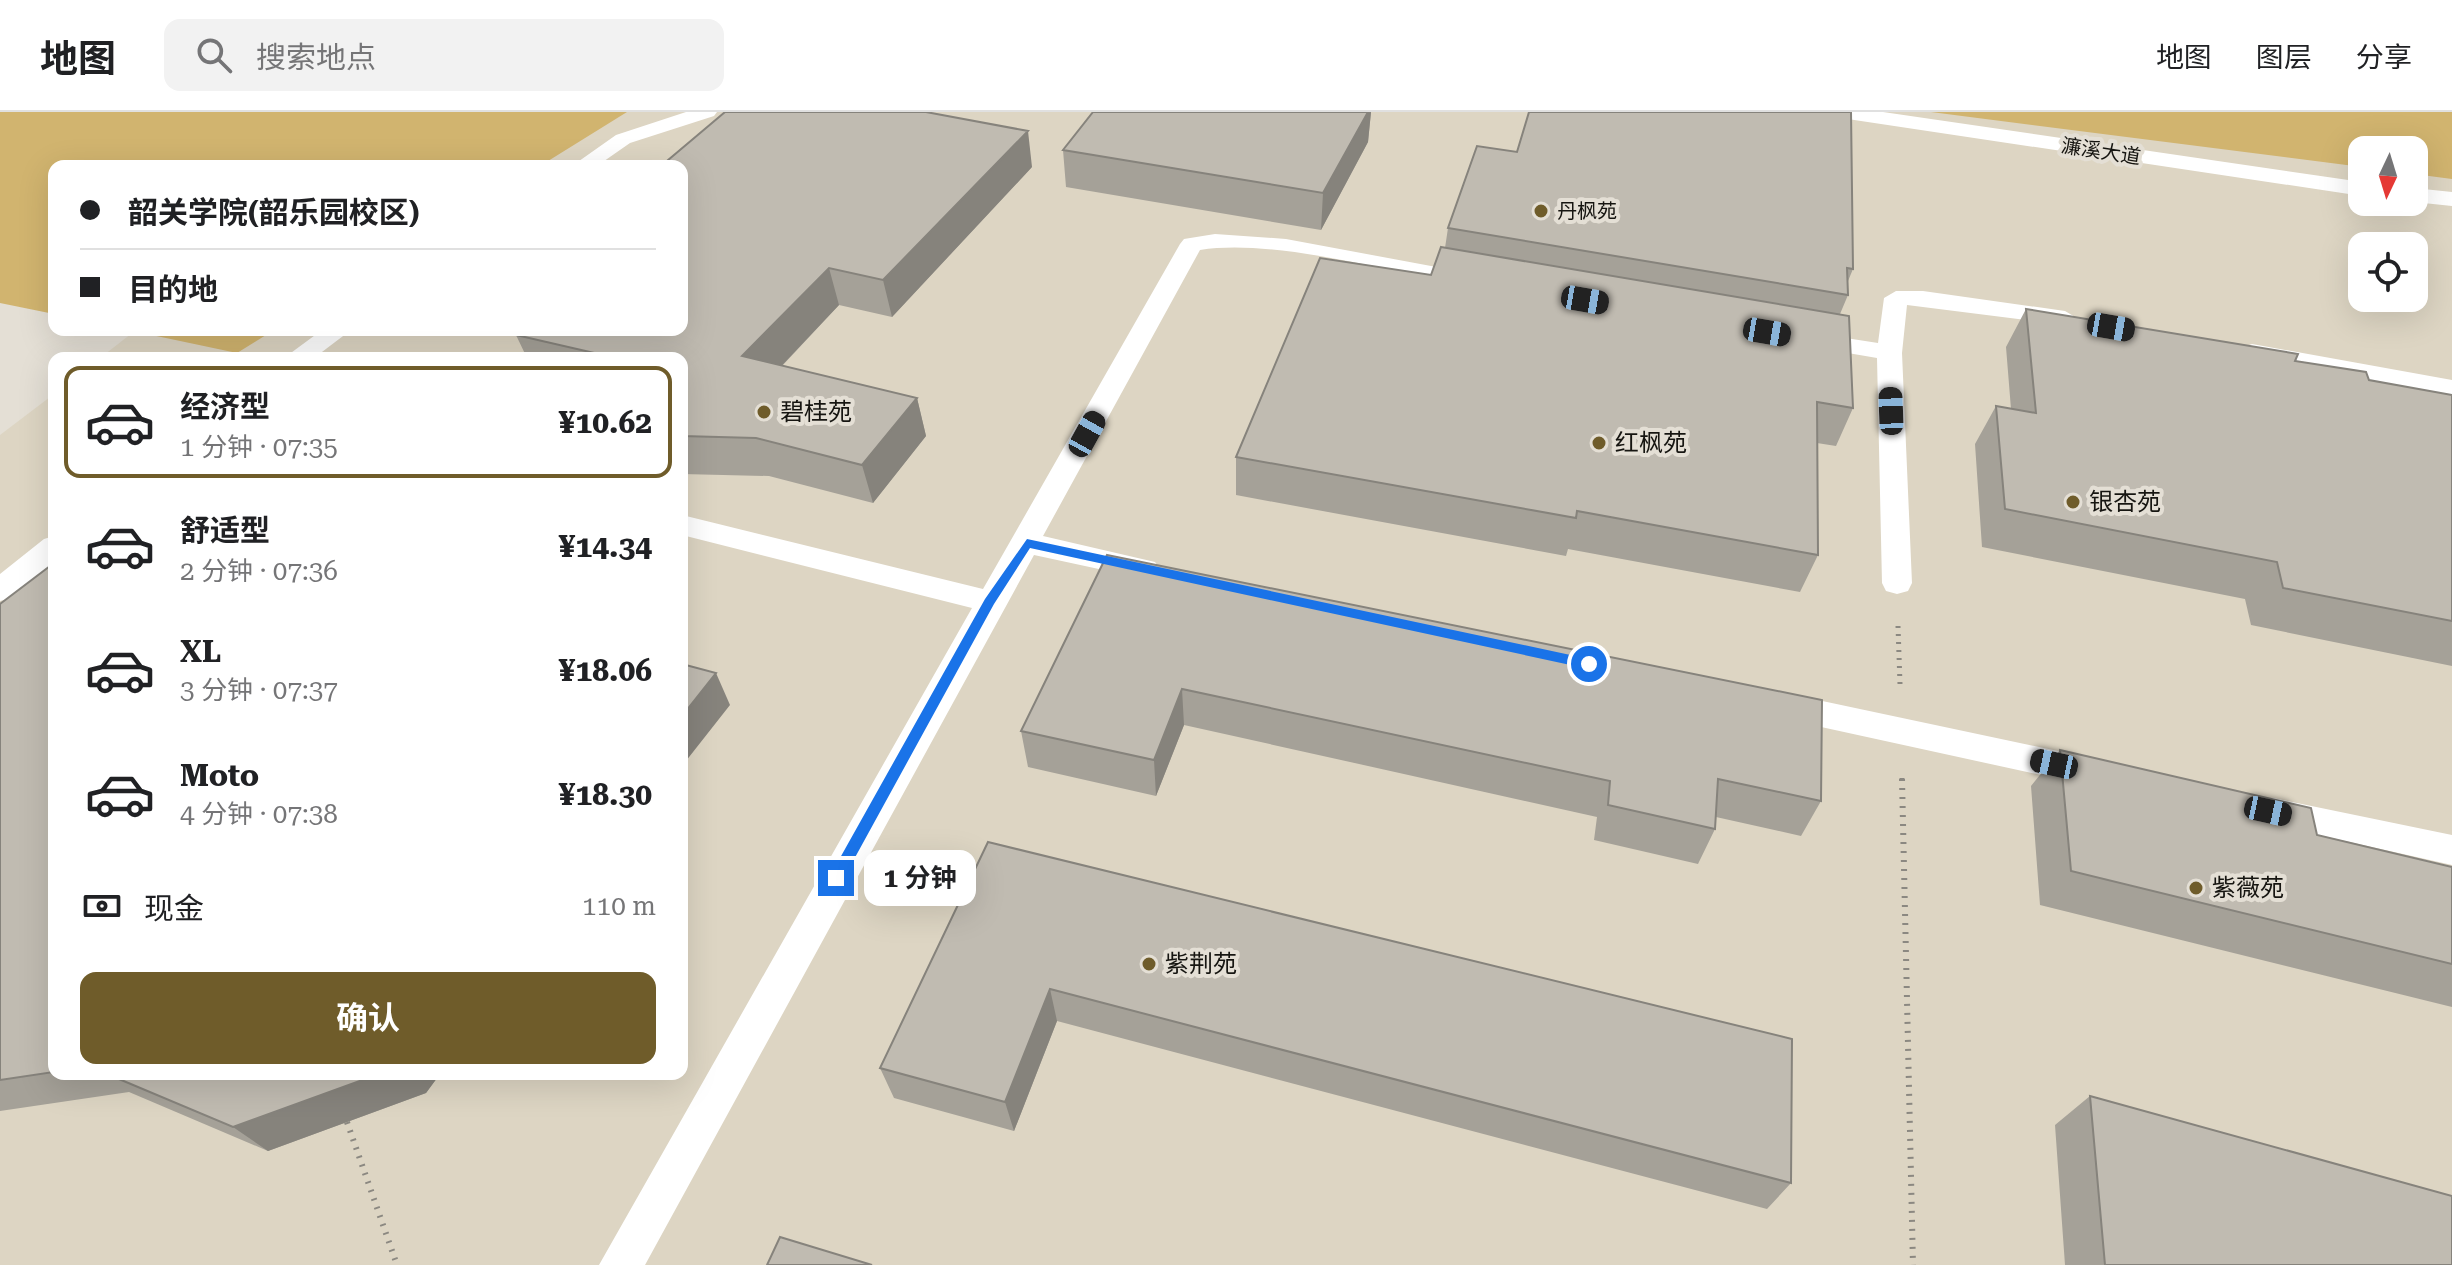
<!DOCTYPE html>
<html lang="zh">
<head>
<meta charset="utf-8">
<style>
	:root { --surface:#fff; --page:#f2f2f2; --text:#202124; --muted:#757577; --line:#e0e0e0; --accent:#6f5c2a }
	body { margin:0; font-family:"Roboto Serif","Noto Sans SC",serif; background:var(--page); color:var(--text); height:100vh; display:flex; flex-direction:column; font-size:30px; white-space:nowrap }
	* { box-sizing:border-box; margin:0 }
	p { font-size:26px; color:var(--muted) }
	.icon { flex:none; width:44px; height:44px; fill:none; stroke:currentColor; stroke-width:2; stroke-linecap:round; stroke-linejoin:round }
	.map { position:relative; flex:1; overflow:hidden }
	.sheet { position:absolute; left:48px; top:240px; width:640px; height:728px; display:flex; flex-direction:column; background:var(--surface); border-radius:16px; box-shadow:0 8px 32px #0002 }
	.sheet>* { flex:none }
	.hud { position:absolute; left:48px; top:48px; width:640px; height:176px; border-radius:16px; box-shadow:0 8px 32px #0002; display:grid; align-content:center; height:176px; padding:0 32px; background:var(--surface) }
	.needle { width:52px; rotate:184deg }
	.controls { position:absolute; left:2348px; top:24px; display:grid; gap:16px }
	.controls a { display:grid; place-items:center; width:80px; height:80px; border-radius:16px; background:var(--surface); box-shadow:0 8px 32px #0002; font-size:40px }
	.end { position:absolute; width:36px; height:36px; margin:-18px; border:10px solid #1a73e8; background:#fff; box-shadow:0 0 0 4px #fff }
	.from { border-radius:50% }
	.bubble { position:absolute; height:56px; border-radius:16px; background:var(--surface); box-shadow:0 8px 32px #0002; font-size:26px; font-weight:700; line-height:56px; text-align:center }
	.car { position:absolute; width:24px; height:48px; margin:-24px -12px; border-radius:10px; box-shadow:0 0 6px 2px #0007; background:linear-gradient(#222 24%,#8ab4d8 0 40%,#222 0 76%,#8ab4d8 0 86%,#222 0) }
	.hud b { display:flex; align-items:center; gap:28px; height:76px; font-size:30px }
	.hud b+b { border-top:2px solid var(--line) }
	.hud i { width:20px; height:20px; background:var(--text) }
	ul { padding:14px 0 0; list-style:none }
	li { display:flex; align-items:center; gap:24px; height:112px; margin:0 16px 12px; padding:0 16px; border:4px solid transparent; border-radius:16px }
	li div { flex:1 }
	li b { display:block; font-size:30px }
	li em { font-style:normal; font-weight:700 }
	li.current { border-color:var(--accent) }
	li>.icon { width:72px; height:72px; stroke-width:1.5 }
	.pay { display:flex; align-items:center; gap:20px; height:88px; padding:0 32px; font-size:30px }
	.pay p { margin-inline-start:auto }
	.button { display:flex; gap:16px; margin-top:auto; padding:16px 32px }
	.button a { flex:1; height:92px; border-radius:16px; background:var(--accent); color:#fff; font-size:32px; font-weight:700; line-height:92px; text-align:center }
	header { display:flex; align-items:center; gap:48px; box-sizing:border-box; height:112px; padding:0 40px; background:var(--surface); border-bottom:2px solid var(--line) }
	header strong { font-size:38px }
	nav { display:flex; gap:44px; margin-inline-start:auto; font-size:28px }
	.search { width:560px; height:72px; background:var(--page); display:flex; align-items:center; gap:20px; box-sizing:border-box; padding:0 28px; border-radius:16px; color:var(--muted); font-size:30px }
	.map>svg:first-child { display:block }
	.built { fill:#ddd5c3; fill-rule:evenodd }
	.green { fill:#d1b46f }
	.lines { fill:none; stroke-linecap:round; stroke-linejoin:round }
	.path-far1 { stroke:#8b8881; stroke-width:5; stroke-dasharray:2 6; stroke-linecap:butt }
	.path { stroke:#8b8881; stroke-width:6; stroke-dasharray:2 7; stroke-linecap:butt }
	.service { fill:#fff; fill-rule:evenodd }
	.wall { fill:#a5a198 }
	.shaded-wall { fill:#86837c }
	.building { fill:#c0bbb1; stroke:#86837c; stroke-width:2 }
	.route { fill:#1a73e8 }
	.poi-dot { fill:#6f5c2a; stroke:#e4dfd5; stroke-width:3 }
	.labels { text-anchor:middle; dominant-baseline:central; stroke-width:8; stroke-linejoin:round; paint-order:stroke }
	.far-street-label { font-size:20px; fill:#161511; stroke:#e4dfd5 }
	.far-poi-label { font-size:20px; fill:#161511; stroke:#e4dfd5; text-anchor:start }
	.poi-label { font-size:24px; fill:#161511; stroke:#e4dfd5; text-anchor:start }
</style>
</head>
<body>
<header>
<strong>地图</strong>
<div class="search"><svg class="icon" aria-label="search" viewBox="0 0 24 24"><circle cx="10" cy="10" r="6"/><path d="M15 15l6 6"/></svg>搜索地点</div>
<nav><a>地图</a><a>图层</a><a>分享</a></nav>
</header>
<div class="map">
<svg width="2452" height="1153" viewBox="0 0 2452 1153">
	<rect width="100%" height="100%" fill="#e4dfd5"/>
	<path class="built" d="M418 0H2452V1153H0V323L54 282V962H682V246H100L136 218H682V54H348ZM2362 38H2414V90H2362ZM2362 134H2414V186H2362Z"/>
	<path class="green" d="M0 0H627L540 54H54V202L0 191Z
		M1931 0H2452V67L2414 62V38H2362V55Z
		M128 218H274L237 241Z"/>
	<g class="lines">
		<path class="path-far1" d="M1898 514 1900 572
			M1902 666V669"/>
		<path class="path" d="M1902 667 1913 1153
			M347 1010 397 1153"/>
		<path class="service" d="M686 0H717L714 4 630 31 597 54H572L616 23Z
			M1831 0H1883L2362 70V84L1841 6Z
			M2414 76 2452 80V94L2414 90Z
			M1215 122 1286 127 1474 162 1486 169 1474 176C1397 161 1275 126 1200 138L1043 424 1155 450 1160 457 1155 464 1145 467 1034 443 645 1153H599L972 496 682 423V403L983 477 1180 132 1184 127Z
			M1896 179H1923L2065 199 2077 206 2065 213 1907 193 1902 241 1912 471 1908 479 1897 482 1886 479 1882 471 1877 246 1807 234 1795 227 1807 220 1878 231 1884 186Z
			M322 218H351L314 246H284Z
			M2252 232 2452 268V284L2243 245 2239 240 2243 235Z
			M54 424V450L11 486 0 489V462L44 427Z
			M1780 580 2091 646 2103 650 2108 660 2103 670 2091 674 1780 606 1769 602 1764 593 1769 584Z
			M2273 686 2452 723V753L2261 710 2256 700 2261 690Z"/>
	</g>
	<path class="wall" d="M1093 0H1371L1368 30 1321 118 1066 75 1063 38Z
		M1032 55 892 205 839 193 782 254 917 286 926 324 873 391 769 364 682 362V246H527L516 223 682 218Z
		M1448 116 1853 157 1848 169V183L1840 202 1853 296 1836 334 1817 331 1818 443 1800 480 1568 437 1566 444 1236 383V345L1431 163 1445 136Z
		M2026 197 2295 249 2369 268 2452 283V554L2251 513 2245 487 1982 435 1975 332 1996 294 2011 297 2006 235Z
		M1107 443 1821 689 1801 724 1716 705 1715 717 1698 752 1594 728 1597 705 1184 613 1156 684 1028 655 1021 619Z
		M54 451V962H440L426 981 268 1039 129 980 0 999V492Z
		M2060 638 2317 723 2452 755V895L2040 793 2031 674Z
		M988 730 1791 1071 1767 1097 1057 909 1014 1019 894 986 880 956Z
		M2090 984 2452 1153H2065L2055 1013Z"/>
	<path class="shaded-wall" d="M1368 0H1371L1368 30 1321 118 1323 81Z
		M1028 19 1032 55 892 205 883 168Z
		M829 156 839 193 755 282 742 244Z
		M917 286 926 324 873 391 862 353Z
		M716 561 730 593 682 654V604Z
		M1182 577 1184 613 1156 684 1154 648Z
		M1050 877 1057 909 1014 1019 1005 990Z
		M379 962H440L426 981 268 1039 233 1015Z"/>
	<path class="building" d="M725 0H926L1028 19 883 168 829 156 742 244 917 286 862 353 756 326 682 324V246H616L516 223 522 218H682V54H661Z
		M1093 0H1368L1323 81 1063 38Z
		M1529 0H1851L1853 157 1847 156 1848 183 1448 116 1477 34 1517 40Z
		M1441 135 1849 204 1853 296 1817 290 1818 443 1577 399 1576 406 1236 345 1320 146 1431 163Z
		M2026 197 2298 242 2295 249 2366 260 2369 268 2452 283V509L2283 476 2277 450 2005 397 1996 294 2036 301Z
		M1107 443 1822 588 1821 689 1718 667 1715 717 1608 693 1610 669 1182 577 1154 648 1021 619Z
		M54 451V960L0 968V492Z
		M682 552 716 561 682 604Z
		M2060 638 2311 696 2317 723 2452 755V852L2071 759Z
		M988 730 1792 927 1791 1071 1050 877 1005 990 880 956Z
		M107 962H379L233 1015Z
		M2090 984 2452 1084V1153H2105Z
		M780 1125 872 1153H767Z"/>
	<path class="route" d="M1027 427 1589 547 1595 552 1589 557 1030 436 994 492 841 771H831V762L985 487Z"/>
	<g class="poi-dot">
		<circle cx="1541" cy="99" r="8"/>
		<circle cx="764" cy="300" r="8"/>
		<circle cx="1599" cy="331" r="8"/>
		<circle cx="2073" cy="390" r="8"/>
		<circle cx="2196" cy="776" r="8"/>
		<circle cx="1149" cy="852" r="8"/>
	</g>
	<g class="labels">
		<g class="far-street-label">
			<text transform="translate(2101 39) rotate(9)">濂溪大道</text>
		</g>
		<g class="far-poi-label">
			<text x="1557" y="99">丹枫苑</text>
		</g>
		<g class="poi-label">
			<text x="780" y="300">碧桂苑</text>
			<text x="1615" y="331">红枫苑</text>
			<text x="2089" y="390">银杏苑</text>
			<text x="2212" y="776">紫薇苑</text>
			<text x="1165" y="852">紫荆苑</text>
		</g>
	</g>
</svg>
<div class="controls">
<a><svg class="needle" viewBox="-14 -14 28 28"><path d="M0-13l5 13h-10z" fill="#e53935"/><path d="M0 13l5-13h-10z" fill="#757577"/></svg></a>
<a><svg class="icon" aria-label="locate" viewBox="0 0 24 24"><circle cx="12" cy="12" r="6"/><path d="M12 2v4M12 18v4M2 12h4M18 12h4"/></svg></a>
</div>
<i class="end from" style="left:1589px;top:552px"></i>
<i class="end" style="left:836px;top:766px"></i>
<div class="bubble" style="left:864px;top:738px;width:112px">1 分钟</div>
<i class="car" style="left:1585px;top:188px;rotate:100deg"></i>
<i class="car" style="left:2111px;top:215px;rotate:100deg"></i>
<i class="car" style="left:1767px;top:220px;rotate:100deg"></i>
<i class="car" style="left:1891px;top:299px;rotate:358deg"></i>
<i class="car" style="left:1087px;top:322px;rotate:29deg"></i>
<i class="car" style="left:2054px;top:652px;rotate:282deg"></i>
<i class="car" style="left:2268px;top:699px;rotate:102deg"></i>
<div class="hud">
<b><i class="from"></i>韶关学院(韶乐园校区)</b>
<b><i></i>目的地</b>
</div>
<section class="sheet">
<ul>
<li class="current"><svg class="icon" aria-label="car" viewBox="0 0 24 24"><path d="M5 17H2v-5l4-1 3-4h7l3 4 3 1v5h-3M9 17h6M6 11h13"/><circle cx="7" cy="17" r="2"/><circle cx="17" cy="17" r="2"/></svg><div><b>经济型</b><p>1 分钟 · 07:35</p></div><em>¥10.62</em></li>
<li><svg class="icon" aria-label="car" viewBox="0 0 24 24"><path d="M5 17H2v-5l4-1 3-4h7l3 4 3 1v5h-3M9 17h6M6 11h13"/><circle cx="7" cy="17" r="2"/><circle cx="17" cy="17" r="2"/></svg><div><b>舒适型</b><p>2 分钟 · 07:36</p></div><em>¥14.34</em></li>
<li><svg class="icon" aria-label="car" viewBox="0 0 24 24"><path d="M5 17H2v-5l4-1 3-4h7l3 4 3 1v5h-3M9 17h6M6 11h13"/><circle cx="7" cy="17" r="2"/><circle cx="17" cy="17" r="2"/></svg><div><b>XL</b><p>3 分钟 · 07:37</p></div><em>¥18.06</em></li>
<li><svg class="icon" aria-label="car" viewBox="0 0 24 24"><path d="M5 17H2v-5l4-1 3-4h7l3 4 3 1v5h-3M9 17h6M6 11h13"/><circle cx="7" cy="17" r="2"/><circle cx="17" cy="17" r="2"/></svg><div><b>Moto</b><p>4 分钟 · 07:38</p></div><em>¥18.30</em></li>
</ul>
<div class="pay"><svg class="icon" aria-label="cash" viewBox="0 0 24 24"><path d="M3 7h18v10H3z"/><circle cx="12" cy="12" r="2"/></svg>现金<p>110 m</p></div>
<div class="button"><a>确认</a></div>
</section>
</div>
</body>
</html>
